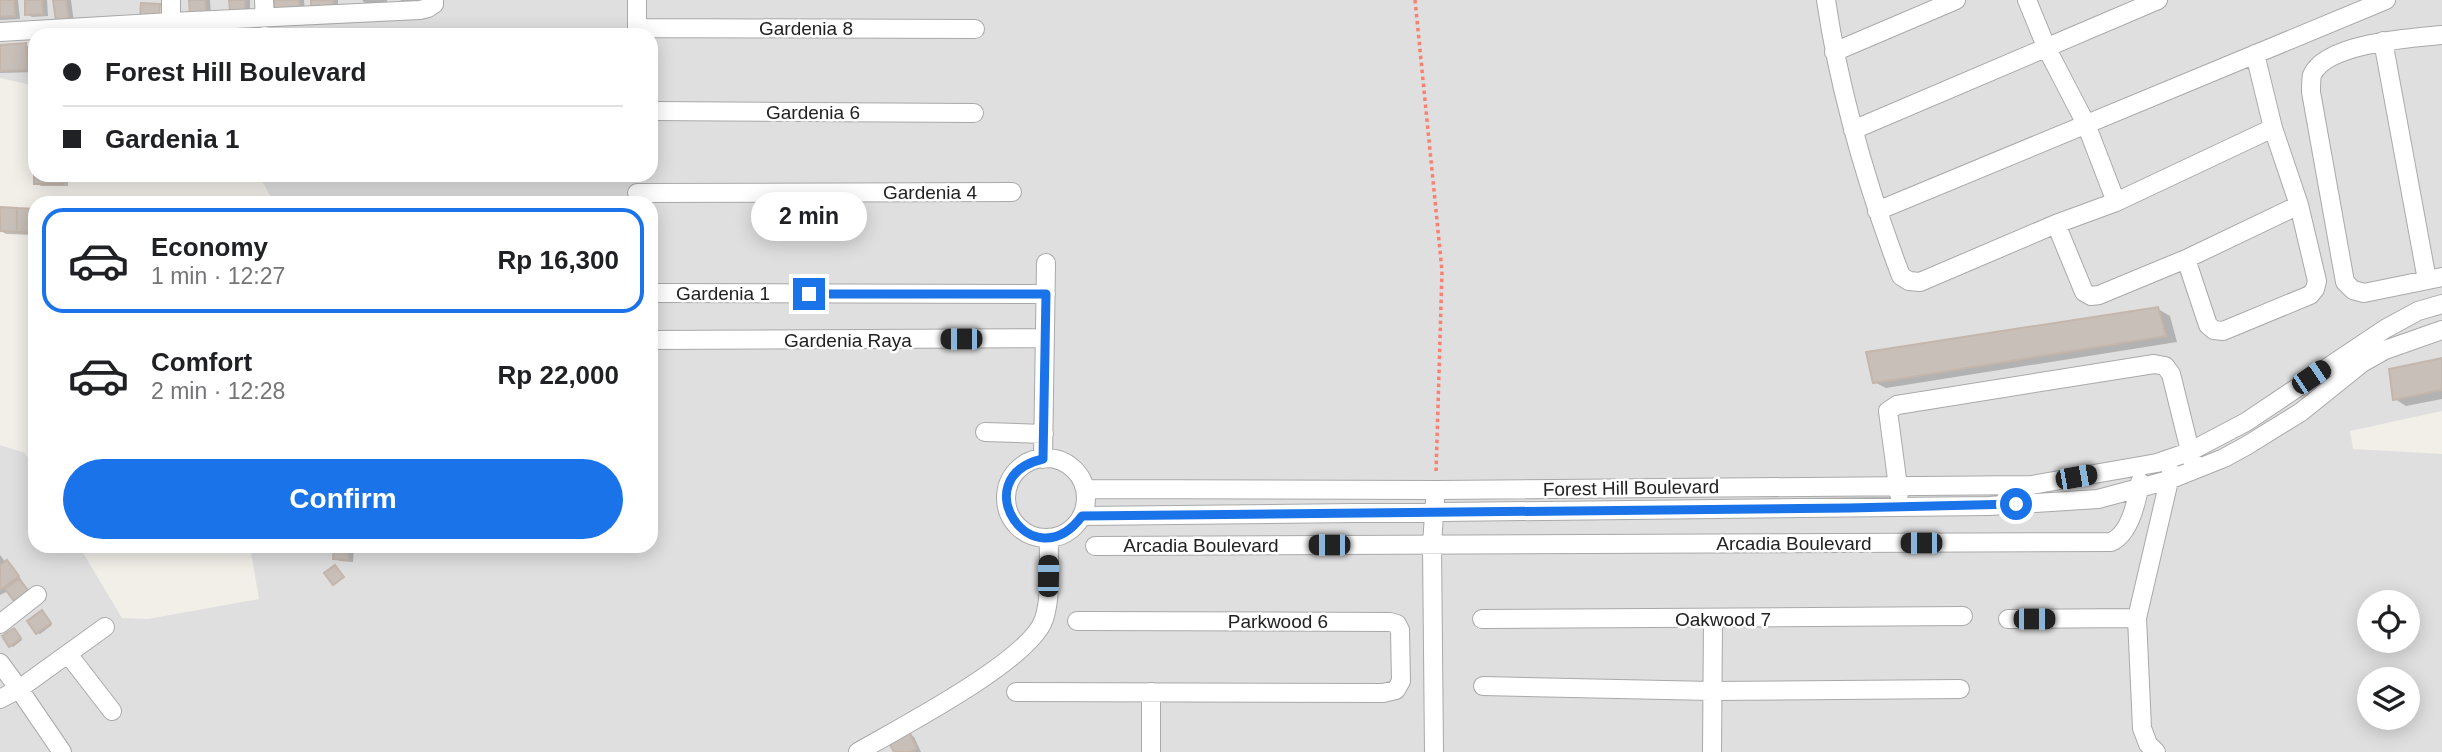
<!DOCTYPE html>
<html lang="en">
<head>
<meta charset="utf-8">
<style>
	:root { --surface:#fff; --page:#f2f2f2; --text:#202124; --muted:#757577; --line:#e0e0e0; --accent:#1a73e8 }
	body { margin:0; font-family:Helvetica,sans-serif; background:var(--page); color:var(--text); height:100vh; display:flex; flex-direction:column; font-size:26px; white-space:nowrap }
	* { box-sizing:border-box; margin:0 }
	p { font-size:23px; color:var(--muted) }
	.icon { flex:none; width:38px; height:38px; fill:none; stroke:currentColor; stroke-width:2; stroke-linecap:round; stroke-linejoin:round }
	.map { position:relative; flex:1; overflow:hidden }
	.details { position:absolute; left:28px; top:196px; width:630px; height:357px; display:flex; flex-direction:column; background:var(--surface); border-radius:21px; box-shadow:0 4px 18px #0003 }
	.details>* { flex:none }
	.guide { position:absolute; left:28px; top:28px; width:630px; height:154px; border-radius:21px; box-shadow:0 4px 18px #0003; display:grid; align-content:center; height:154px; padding:0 35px; background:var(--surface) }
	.buttons { position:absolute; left:2357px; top:590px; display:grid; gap:14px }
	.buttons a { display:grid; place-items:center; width:63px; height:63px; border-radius:50%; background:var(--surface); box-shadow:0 4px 18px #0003; font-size:35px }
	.end { position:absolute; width:32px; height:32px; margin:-16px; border:9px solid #1a73e8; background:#fff; box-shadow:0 0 0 4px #fff }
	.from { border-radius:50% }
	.bubble { position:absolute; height:49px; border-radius:24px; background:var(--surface); box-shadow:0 4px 18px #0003; font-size:23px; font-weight:700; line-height:49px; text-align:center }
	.car { position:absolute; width:21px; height:42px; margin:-21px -10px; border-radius:9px; box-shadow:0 0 5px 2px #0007; background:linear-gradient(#222 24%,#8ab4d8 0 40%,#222 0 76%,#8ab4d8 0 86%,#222 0) }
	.guide b { display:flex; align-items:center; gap:24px; height:66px; font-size:26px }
	.guide b+b { border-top:2px solid var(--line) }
	.guide i { width:18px; height:18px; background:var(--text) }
	ul { padding:12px 0 0; list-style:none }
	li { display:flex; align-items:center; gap:21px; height:105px; margin:0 14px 10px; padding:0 21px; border:4px solid transparent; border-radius:21px }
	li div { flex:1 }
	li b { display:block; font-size:26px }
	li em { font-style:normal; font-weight:700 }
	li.on { border-color:var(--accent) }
	li>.icon { width:63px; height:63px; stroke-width:1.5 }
	.button { display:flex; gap:14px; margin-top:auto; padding:14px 35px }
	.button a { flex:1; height:80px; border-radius:42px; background:var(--accent); color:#fff; font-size:28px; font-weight:700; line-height:80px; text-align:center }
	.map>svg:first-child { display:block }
	.residential { fill:#e0dfdf; fill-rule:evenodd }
	.shadow { fill:#0003 }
	.building { fill:#c7bfb8; stroke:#c4b6ab; stroke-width:2 }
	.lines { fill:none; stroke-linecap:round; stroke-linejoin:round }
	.minor-casing { stroke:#a9a9a9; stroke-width:20 }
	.path { stroke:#fa8072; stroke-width:3.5; stroke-dasharray:3.5 3.5; stroke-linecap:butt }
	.minor { stroke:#fff; stroke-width:18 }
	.route { stroke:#1a73e8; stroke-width:9 }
	.labels { text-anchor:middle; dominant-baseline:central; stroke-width:5; stroke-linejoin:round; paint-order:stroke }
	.street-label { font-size:19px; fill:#222; stroke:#fff }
</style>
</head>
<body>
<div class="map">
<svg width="2442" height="752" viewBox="0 0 2442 752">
	<rect width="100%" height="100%" fill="#f2efe9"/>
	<path class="residential" d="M0 0H2442V411L2350 431 2353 449 2442 454V752H0V445L25 453 35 470V546H79L122 618 148 619 259 599 250 546H651V203H274L259 175H651V35H35V86L0 78ZM2370 602H2408V640H2370ZM2370 679H2408V718H2370Z"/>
	<path class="shadow" d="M0 0H18L20 19 0 20Z
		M27 0H47L48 16 32 17 27 14Z
		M54 0H71L74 23 63 24Z
		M190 0H210L211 16Z
		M231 0H250V12L237 13Z
		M276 0H304L305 15Z
		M313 0H338V8H319L313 5Z
		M362 0H387V5H367Z
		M400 0H424V3H405Z
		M254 34 257 35H222Z
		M26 45 31 48 35 72 0 73V47Z
		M36 175H68V186H41L36 183Z
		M35 210V235L6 234 0 230Z
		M2158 309 2170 316 2177 342 1886 388 1874 382Z
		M2442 360V399L2406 406 2395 399Z
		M335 546H354L353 562 340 561 335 558Z
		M0 555 6 563 12 565 29 592 17 601 8 591 0 595Z
		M44 614 52 625 40 634 37 633Z
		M16 631 22 640 13 647 11 646Z
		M909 733 914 737 921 752H895Z"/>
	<path class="building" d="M0 0H14L15 16 0 17Z
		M25 0H42L43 14 25 15Z
		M53 0H66L69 20 56 22Z
		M189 0H205L206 13 190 15Z
		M229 0H245V10L230 11Z
		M274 0H299L300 13H274Z
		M311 0H333V6H311Z
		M141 3 160 4 159 19 140 18Z
		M26 43 28 70 0 71V45Z
		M34 160 35 175H63V184H34Z
		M0 207 17 208V232L0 231Z
		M17 208 35 209V233L17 232Z
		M2158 307 2166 336 1873 383 1866 352Z
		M2442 358V390L2393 400 2389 369Z
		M334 546H349L348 560 333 559Z
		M7 560 19 576 0 590V565Z
		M335 565 344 577 333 585 324 573Z
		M19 579 28 590 14 601 5 589Z
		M42 610 51 623 36 634 27 621Z
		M14 628 21 638 9 647 2 636Z
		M909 731 917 749 910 752H894L888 741Z"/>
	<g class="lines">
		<defs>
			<path id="minor" d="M171 0V22L420 10 428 8 434 4V0
				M264 0 265 19
				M637 0V35
				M1826 0C1840 95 1867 186 1901 276L1909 281 1920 282 2056 224 2084 292 2091 296 2099 295 2186 259 2208 325 2214 330 2223 331 2310 295 2315 289 2317 281 2299 205 2273 128 2255 54
				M2027 0 2047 49 2086 124 2116 202
				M637 28 975 29
				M0 32 171 22
				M2442 35C2411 38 2326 43 2312 75 2311 79 2311 87 2311 92L2345 282 2353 290 2364 293 2442 277
				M2383 41 2427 280
				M1834 52 1956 0
				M651 111 974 113
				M1853 130 2158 0
				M637 193 1012 192
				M1877 211 2386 0
				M2056 224 2116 202 2273 128
				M2186 259 2299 205
				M651 293 1046 294
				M651 340 1045 338
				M985 432 1044 434
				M1006 498a40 40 0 1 1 80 0a40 40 0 1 1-80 0Z
				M1043 459 1046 263
				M1085 489 1436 490 2032 485 2157 463 2189 452 2246 422 2385 329 2418 311 2442 304
				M1899 494 1888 411 1897 405 2154 364 2165 366 2171 374 2193 463
				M1082 516 1989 506 2098 499 2169 480 2224 458 2246 446 2301 412 2362 363 2385 350 2442 330
				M1095 546 2111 542C2130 534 2137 501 2140 482
				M1482 619 1963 616
				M2008 619 2137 618
				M0 624 37 595
				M68 654 112 711
				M0 663 19 689 0 699
				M1483 686 1712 691 1960 689
				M1016 692 1383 693 1396 690 1401 681 1400 630 1397 624 1390 622 1077 621
				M1151 692V752
				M62 752 19 689 105 627
				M858 752C899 728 1031 660 1044 619 1052 594 1048 564 1049 538
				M1434 752 1432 545 1435 500
				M1712 752 1713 619
				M2156 752 2148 744 2142 728 2137 618 2171 472"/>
		</defs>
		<use href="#minor" class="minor-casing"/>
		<path class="path" d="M1415 0 1442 271 1436 474"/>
		<use href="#minor" class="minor"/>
	</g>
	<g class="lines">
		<path class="route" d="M809 294H1046L1043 459C963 477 1032 583 1082 516L1849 508 2016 504"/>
	</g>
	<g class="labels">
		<g class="street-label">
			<text x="806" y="28">Gardenia 8</text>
			<text x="813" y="112">Gardenia 6</text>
			<text x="930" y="192">Gardenia 4</text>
			<text x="723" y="293">Gardenia 1</text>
			<text x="848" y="340">Gardenia Raya</text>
			<text transform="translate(1631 488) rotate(-1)">Forest Hill Boulevard</text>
			<text x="1794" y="543">Arcadia Boulevard</text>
			<text x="1201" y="545">Arcadia Boulevard</text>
			<text x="1723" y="619">Oakwood 7</text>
			<text x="1278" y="621">Parkwood 6</text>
		</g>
	</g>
</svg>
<div class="buttons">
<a><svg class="icon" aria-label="locate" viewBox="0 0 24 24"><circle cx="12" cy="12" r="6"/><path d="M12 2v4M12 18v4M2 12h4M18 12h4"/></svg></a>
<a><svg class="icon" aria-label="layers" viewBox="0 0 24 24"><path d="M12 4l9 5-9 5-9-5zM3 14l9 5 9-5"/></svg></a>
</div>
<i class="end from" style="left:2016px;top:504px"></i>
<i class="end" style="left:809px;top:294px"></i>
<div class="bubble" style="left:751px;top:192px;width:116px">2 min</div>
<i class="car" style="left:961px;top:339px;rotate:270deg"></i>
<i class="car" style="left:2311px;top:377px;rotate:56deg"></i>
<i class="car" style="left:2076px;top:477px;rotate:80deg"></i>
<i class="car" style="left:1921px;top:543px;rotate:270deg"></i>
<i class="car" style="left:1329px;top:545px;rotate:270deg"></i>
<i class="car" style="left:1048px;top:576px;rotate:1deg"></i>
<i class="car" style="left:2034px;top:619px;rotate:90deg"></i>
<div class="guide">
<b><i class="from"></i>Forest Hill Boulevard</b>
<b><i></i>Gardenia 1</b>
</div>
<section class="details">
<ul>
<li class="on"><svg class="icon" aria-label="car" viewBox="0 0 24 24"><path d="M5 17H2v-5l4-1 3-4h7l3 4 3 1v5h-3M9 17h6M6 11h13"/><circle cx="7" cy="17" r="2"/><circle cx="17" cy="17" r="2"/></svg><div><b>Economy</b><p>1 min · 12:27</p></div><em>Rp 16,300</em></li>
<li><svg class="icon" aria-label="car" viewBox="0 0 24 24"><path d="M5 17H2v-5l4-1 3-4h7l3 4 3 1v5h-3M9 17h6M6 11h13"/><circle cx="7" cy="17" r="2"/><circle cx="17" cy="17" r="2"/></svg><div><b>Comfort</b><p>2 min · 12:28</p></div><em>Rp 22,000</em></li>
</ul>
<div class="button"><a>Confirm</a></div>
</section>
</div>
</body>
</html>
